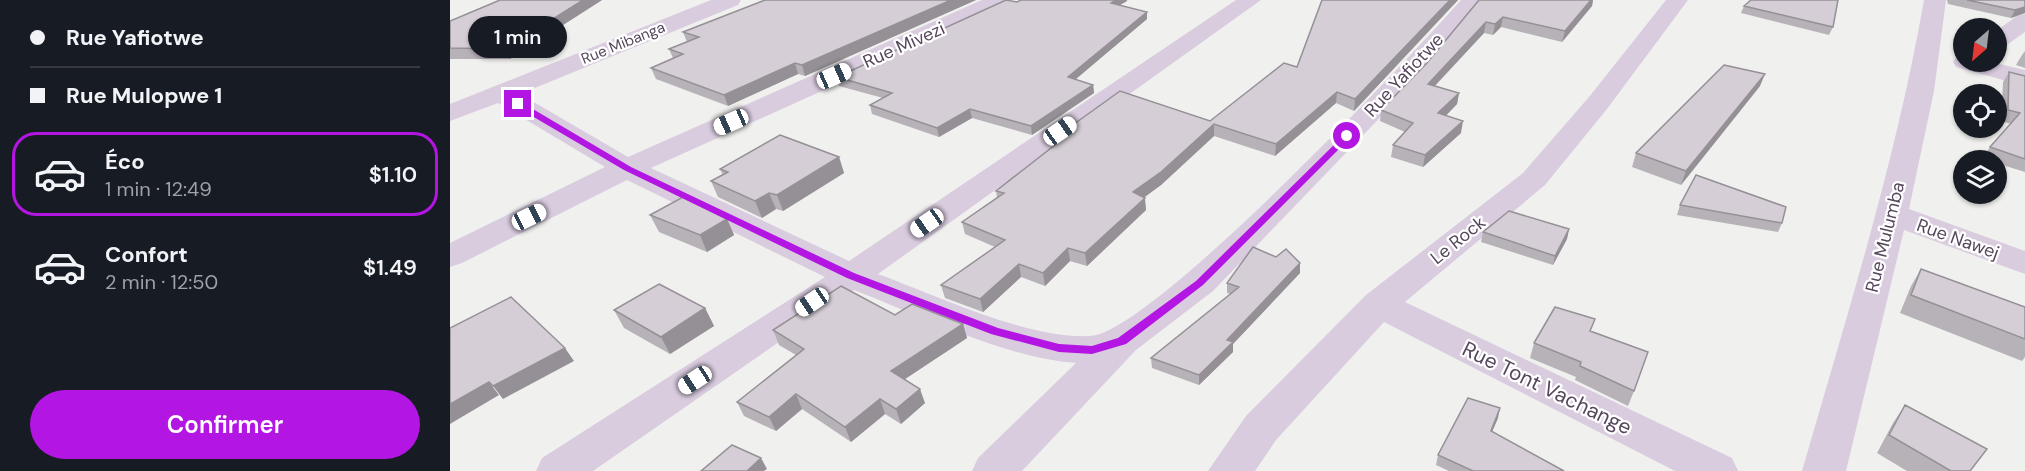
<!DOCTYPE html>
<html lang="fr">
<head>
<meta charset="utf-8">
<style>
	:root { --surface:#171b24; --page:#20242c; --text:#f1f3f6; --muted:#9ea1a6; --line:#363941; --accent:#b316e3 }
	body { margin:0; font-family:"DM Sans",sans-serif; background:var(--page); color:var(--text); height:100vh; display:flex; flex-direction:column; font-size:22px; white-space:nowrap }
	* { box-sizing:border-box; margin:0 }
	p { font-size:20px; color:var(--muted) }
	.icon { flex:none; width:33px; height:33px; fill:none; stroke:currentColor; stroke-width:2; stroke-linecap:round; stroke-linejoin:round }
	.map { position:relative; flex:1; overflow:hidden }
	.panel { display:flex; flex-direction:column; background:var(--surface); width:450px }
	.panel>* { flex:none }
	.banner { display:grid; align-content:center; height:132px; padding:0 30px; background:var(--surface) }
	.needle { width:39px; rotate:208deg }
	.buttons { position:absolute; left:1503px; top:18px; display:grid; gap:12px }
	.buttons a { display:grid; place-items:center; width:54px; height:54px; border-radius:50%; background:var(--surface); box-shadow:0 2px 4px #0004; font-size:30px }
	.end { position:absolute; width:27px; height:27px; margin:-14px; border:8px solid #b316e3; background:#fff; box-shadow:0 0 0 3px #fff }
	.from { border-radius:50% }
	.bubble { position:absolute; height:42px; border-radius:21px; background:var(--surface); box-shadow:0 2px 4px #0004; font-size:20px; font-weight:600; line-height:42px; text-align:center }
	.car { position:absolute; width:18px; height:36px; margin:-18px -9px; border-radius:8px; box-shadow:0 0 4px 2px #0007; background:linear-gradient(#fff 24%,#345 0 40%,#fff 0 76%,#345 0 86%,#fff 0) }
	.banner b { display:flex; align-items:center; gap:21px; height:57px; font-size:22px }
	.banner b+b { border-top:2px solid var(--line) }
	.banner i { width:15px; height:15px; background:var(--text) }
	ul { padding:0; list-style:none }
	li { display:flex; align-items:center; gap:18px; height:84px; margin:0 12px 9px; padding:0 18px; border:3px solid transparent; border-radius:24px }
	li div { flex:1 }
	li b { display:block; font-size:22px }
	li em { font-style:normal; font-weight:600 }
	li.active { border-color:var(--accent) }
	li>.icon { width:54px; height:54px; stroke-width:1.5 }
	.cta { display:flex; gap:12px; margin-top:auto; padding:12px 30px }
	.cta a { flex:1; height:69px; border-radius:36px; background:var(--accent); color:#fff; font-size:24px; font-weight:600; line-height:69px; text-align:center }
	main { display:flex; flex:1; min-height:0 }
	.map>svg:first-child { display:block }
	.lines { fill:none; stroke-linecap:round; stroke-linejoin:round }
	.minor { fill:#d9ccdf; fill-rule:evenodd }
	.wall { fill:#b7b1b8 }
	.shaded-wall { fill:#959096 }
	.building { fill:#d5ced6; stroke:#959096; stroke-width:1.5 }
	.route { fill:#b316e3 }
	.labels { text-anchor:middle; dominant-baseline:central; stroke-width:4.5; stroke-linejoin:round; paint-order:stroke }
	.far-street-label { font-size:15px; fill:#55465c; stroke:#fff }
	.street-label { font-size:18px; fill:#55465c; stroke:#fff }
	.near-street-label { font-size:21px; fill:#55465c; stroke:#fff }
</style>
</head>
<body>
<main>
<section class="panel">
<div class="banner">
<b><i class="from"></i>Rue Yafiotwe</b>
<b><i></i>Rue Mulopwe 1</b>
</div>
<ul>
<li class="active"><svg class="icon" aria-label="car" viewBox="0 0 24 24"><path d="M5 17H2v-5l4-1 3-4h7l3 4 3 1v5h-3M9 17h6M6 11h13"/><circle cx="7" cy="17" r="2"/><circle cx="17" cy="17" r="2"/></svg><div><b>Éco</b><p>1 min · 12:49</p></div><em>$1.10</em></li>
<li><svg class="icon" aria-label="car" viewBox="0 0 24 24"><path d="M5 17H2v-5l4-1 3-4h7l3 4 3 1v5h-3M9 17h6M6 11h13"/><circle cx="7" cy="17" r="2"/><circle cx="17" cy="17" r="2"/></svg><div><b>Confort</b><p>2 min · 12:50</p></div><em>$1.49</em></li>
</ul>
<div class="cta"><a>Confirmer</a></div>
</section>
<div class="map">
<svg width="1575" height="471" viewBox="0 0 1575 471">
	<rect width="100%" height="100%" fill="#f0f1ee"/>
	<g class="lines">
		<path class="minor" d="M261 0H291L288 5 70 94 178 157 532 0H560L557 5 496 35 201 168 399 261 786 0H811L428 274C488 296 577 339 640 336 700 334 961 57 1011 0H1033L973 73 763 291 686 350 572 471H522L528 458 626 363C555 358 471 316 404 290L143 471H86L92 458 375 277 177 180 12 263 0 267V243L155 167 48 103 0 121V104Z
			M1216 0H1238L1157 109 1095 185 955 302 1282 458 1288 471H1225L934 322 826 440 805 471H758L796 416 916 295 1073 173 1139 97Z
			M1474 0H1496L1484 91 1459 209 1575 251V274L1454 230 1396 471H1352C1397 315 1446 160 1474 0Z
			M1575 14V32L1554 47 1546 49V31L1567 16Z
			M1514 55V62H1541L1575 70V86L1506 67 1503 62 1506 57Z"/>
	</g>
	<path class="wall" d="M50 0H152L60 59H0V21Z
		M315 0H526L355 76 348 74 278 106 206 79 201 68 223 58 219 49 237 42 233 32Z
		M1008 0 904 111 886 103 825 156 764 136 711 185 694 197 696 210 637 266 620 261 595 286 571 277 533 312 495 298 491 285 545 247 515 234 512 222 547 197 546 191 613 138V132L760 121 847 67Z
		M1029 0H1143L1142 6 1112 42 1051 27 1043 35 1034 33 985 86 1009 93 1007 104 996 115 1011 133 973 167 941 157 943 145 955 132 930 121 931 110 976 64Z
		M1497 0H1575V13L1561 18 1498 4Z
		M677 1 670 5 697 19 625 79 643 85 644 93 582 135 522 118 489 137 422 114 420 105 433 98 389 86 387 77 567 2Z
		M1294 6 1383 27 1379 35 1291 13Z
		M1575 51V68L1566 65 1572 55Z
		M1559 72 1575 76V172L1546 163V160H1540L1533 158 1540 147 1561 124 1551 121 1553 82Z
		M1310 86 1231 185 1182 167 1186 153Z
		M389 157 394 173 333 211 326 209 312 218 268 197 261 181 273 175 270 169Z
		M1230 205 1332 223 1328 232 1227 215Z
		M200 215 277 219 284 235 257 252 209 232Z
		M1119 229 1117 239 1103 265 1031 242 1033 232Z
		M826 257 850 263V273L783 344V352L749 385 702 368 701 358 781 294 777 293V283Z
		M1471 269 1575 307V357L1572 361 1450 313 1461 286Z
		M255 308 264 326 220 354 174 328 164 310Z
		M445 315 513 324 517 338 455 379 475 403 451 424 435 414 401 442 352 409 326 431 294 416 287 402 346 355 329 345 323 330Z
		M1141 331 1184 391 1178 406 1125 380 1126 377 1080 358 1084 343Z
		M1455 405 1520 471H1457L1427 453 1443 423Z
		M1048 418 1042 432 1114 471H999L986 465 988 455Z"/>
	<path class="shaded-wall" d="M133 0H152L60 59 55 49Z
		M501 0H526L355 76 352 65Z
		M666 0H677V1L661 10V3Z
		M1000 0H1008L904 111 905 99Z
		M1141 0H1143L1142 6 1112 42 1115 31Z
		M1575 7V13L1561 18 1565 10Z
		M697 12V19L619 85 618 77Z
		M1053 17 1051 27 1043 35 1045 24Z
		M1036 22 1034 33 976 95 978 84Z
		M345 63 348 74 278 106 274 95Z
		M1315 74 1310 86 1231 185 1236 171Z
		M643 85 644 93 582 135 581 126Z
		M887 92 886 103 825 156 826 144Z
		M1009 93 1007 104 987 125 988 113Z
		M520 109 522 118 489 137 487 128Z
		M1013 121 1011 133 973 167 975 155Z
		M764 124V136L711 185 684 205 683 192Z
		M389 157 394 173 333 211 327 195Z
		M319 193 326 209 312 218 305 201Z
		M695 198 696 210 637 266 635 253Z
		M277 219 284 235 257 252 250 235Z
		M1119 229 1117 239 1103 265 1105 256Z
		M618 248 620 261 595 286 593 273Z
		M850 263V273L783 344V352L749 385V375L777 340Z
		M569 264 571 277 533 312 530 299Z
		M255 308 264 326 220 354 211 337Z
		M513 324 517 338 446 385 441 371Z
		M115 348 124 361 53 399 43 386Z
		M39 382 49 395 0 424V404Z
		M470 389 475 403 451 424 446 409Z
		M346 394 352 409 326 431 319 417Z
		M430 399 435 414 401 442 395 427Z
		M1050 408 1048 418 1038 441 1041 431Z
		M311 458 317 469 314 471H297Z"/>
	<path class="building" d="M50 0H133L55 49 0 48V21Z
		M315 0H501L352 65 345 63 274 95 201 68 233 54 219 49 249 37 233 32Z
		M556 0 567 2 571 0H666L661 3 697 12 618 77 643 85 581 126 520 109 487 128 420 105 442 93 387 77Z
		M872 0H1000L905 99 887 92 826 144 764 124 711 172 683 192 695 198 635 253 618 248 593 273 569 264 530 299 491 285 555 240 512 222 554 193 546 191 619 134 613 132 670 91 760 121 834 63 847 67Z
		M1029 0H1141L1115 31 1053 17 1045 24 1036 22 978 84 1009 93 988 113 1013 121 975 155 943 145 963 123 931 110 976 64Z
		M1301 0H1388L1383 27 1294 6Z
		M1517 0H1575V7L1565 10Z
		M1274 65 1315 74 1236 171 1186 153Z
		M1559 72 1575 76V159L1540 147 1570 113 1558 110Z
		M330 135 389 157 327 195 319 193 305 201 261 181 278 172 270 169Z
		M1246 175 1336 207 1332 223 1230 205Z
		M233 197 277 219 250 235 200 215Z
		M1059 211 1119 229 1105 256 1033 232Z
		M803 247 826 257 836 249 850 263 777 340 783 342 749 375 701 358 789 287 777 283Z
		M1471 269 1575 307V339L1461 295Z
		M209 284 255 308 211 337 164 310Z
		M391 286 445 315 462 304 513 324 441 371 470 389 446 409 430 399 395 427 346 394 319 417 287 402 354 349 323 330Z
		M61 297 115 348 43 386 39 382 0 404V328Z
		M1105 307 1145 319 1140 331 1198 352 1184 391 1130 366 1131 362 1084 343Z
		M1018 398 1050 408 1041 431 1114 471H1023L988 455Z
		M1455 405 1537 449 1520 471H1501L1439 435Z
		M282 445 311 458 297 471H251Z"/>
	<path class="route" d="M65 102H71L181 167 404 273 548 328 609 344 642 346 668 338 746 281 895 134 902 136 753 285 676 344 642 354 609 352 541 334 397 278 174 170 65 106Z"/>
	<g class="labels">
		<g class="far-street-label">
			<text transform="translate(173 43) rotate(-22)">Rue Mibanga</text>
		</g>
		<g class="street-label">
			<text transform="translate(454 45) rotate(-24)">Rue Mivezi</text>
			<text transform="translate(954 75) rotate(-47)">Rue Yafiotwe</text>
			<text transform="translate(1435 237) rotate(-76)">Rue Mulumba</text>
			<text transform="translate(1508 239) rotate(20)">Rue Nawej</text>
			<text transform="translate(1008 240) rotate(-39)">Le Rock</text>
		</g>
		<g class="near-street-label">
			<text transform="translate(1097 388) rotate(26)">Rue Tont Vachange</text>
		</g>
	</g>
</svg>
<div class="buttons">
<a><svg class="needle" viewBox="-14 -14 28 28"><path d="M0-13l5 13h-10z" fill="#e53935"/><path d="M0 13l5-13h-10z" fill="#9ea1a6"/></svg></a>
<a><svg class="icon" aria-label="locate" viewBox="0 0 24 24"><circle cx="12" cy="12" r="6"/><path d="M12 2v4M12 18v4M2 12h4M18 12h4"/></svg></a>
<a><svg class="icon" aria-label="layers" viewBox="0 0 24 24"><path d="M12 4l9 5-9 5-9-5zM3 14l9 5 9-5"/></svg></a>
</div>
<i class="end from" style="left:897px;top:136px"></i>
<i class="end" style="left:68px;top:104px"></i>
<div class="bubble" style="left:18px;top:16px;width:99px">1 min</div>
<i class="car" style="left:384px;top:76px;rotate:66deg"></i>
<i class="car" style="left:281px;top:122px;rotate:246deg"></i>
<i class="car" style="left:610px;top:131px;rotate:55deg"></i>
<i class="car" style="left:79px;top:217px;rotate:64deg"></i>
<i class="car" style="left:477px;top:223px;rotate:235deg"></i>
<i class="car" style="left:362px;top:302px;rotate:236deg"></i>
<i class="car" style="left:245px;top:380px;rotate:237deg"></i>
</div>
</main>
</body>
</html>
